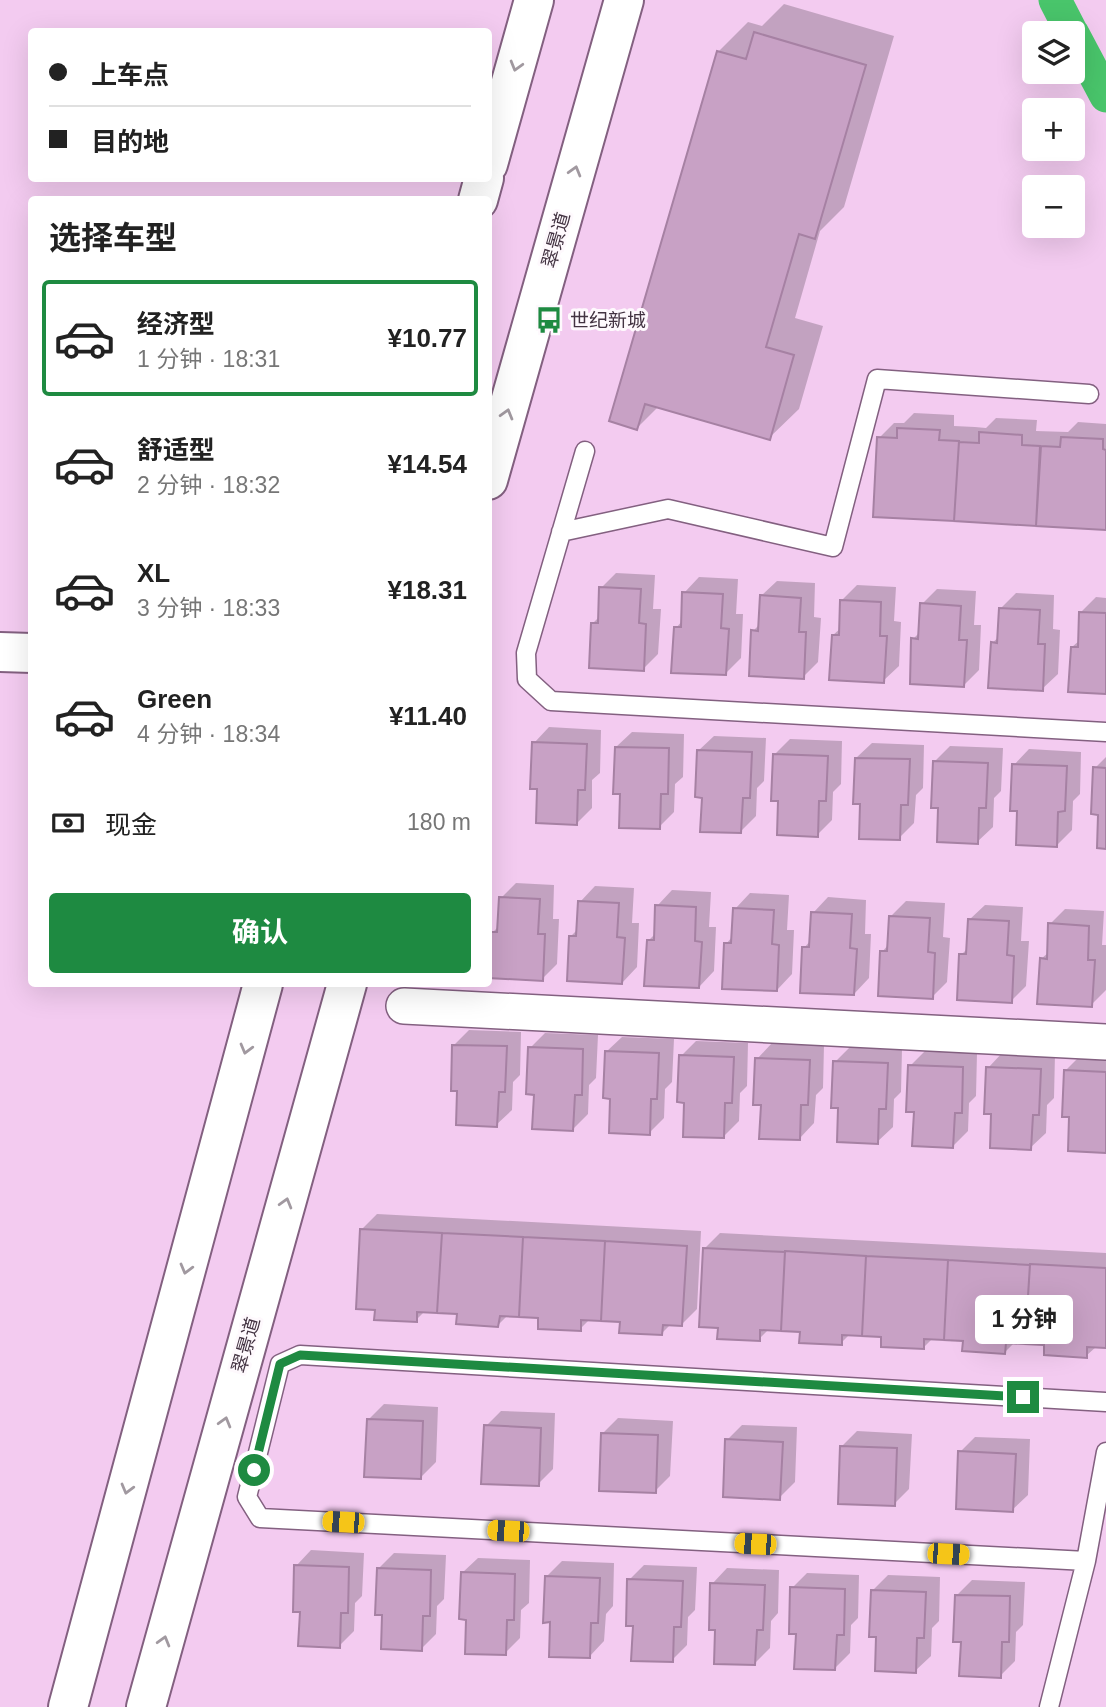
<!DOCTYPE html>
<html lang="zh">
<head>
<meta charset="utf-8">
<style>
	:root { --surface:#fff; --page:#f2f2f2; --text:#222; --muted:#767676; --line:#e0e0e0; --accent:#1e8a41 }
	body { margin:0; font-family:Helvetica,"Noto Sans SC",sans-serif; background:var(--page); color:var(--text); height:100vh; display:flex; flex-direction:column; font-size:26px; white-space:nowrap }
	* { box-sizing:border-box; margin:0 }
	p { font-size:23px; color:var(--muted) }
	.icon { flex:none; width:38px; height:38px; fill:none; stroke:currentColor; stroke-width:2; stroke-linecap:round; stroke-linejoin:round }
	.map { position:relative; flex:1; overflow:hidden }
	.panel { position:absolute; left:28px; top:196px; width:464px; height:791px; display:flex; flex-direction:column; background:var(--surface); border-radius:7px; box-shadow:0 7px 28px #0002 }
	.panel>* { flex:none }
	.top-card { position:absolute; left:28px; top:28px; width:464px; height:154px; border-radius:7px; box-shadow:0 7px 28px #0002; display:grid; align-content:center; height:154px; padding:0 21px; background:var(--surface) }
	.tools { position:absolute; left:1022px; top:21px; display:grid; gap:14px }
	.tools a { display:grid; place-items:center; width:63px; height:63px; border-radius:7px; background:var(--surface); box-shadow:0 7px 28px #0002; font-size:35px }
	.end { position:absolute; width:32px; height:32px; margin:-16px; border:9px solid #1e8a41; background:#fff; box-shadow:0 0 0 4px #fff }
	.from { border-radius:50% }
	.bubble { position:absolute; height:49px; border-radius:7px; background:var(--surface); box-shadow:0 7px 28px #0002; font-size:23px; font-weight:700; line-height:49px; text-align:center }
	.car { position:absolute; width:21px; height:42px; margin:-21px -10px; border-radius:9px; box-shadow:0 0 5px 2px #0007; background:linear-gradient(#f5c518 24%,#345 0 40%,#f5c518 0 76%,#345 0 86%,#f5c518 0) }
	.top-card b { display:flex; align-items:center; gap:24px; height:66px; font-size:26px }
	.top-card b+b { border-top:2px solid var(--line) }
	.top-card i { width:18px; height:18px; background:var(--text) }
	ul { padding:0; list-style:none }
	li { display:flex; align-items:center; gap:21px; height:116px; margin:0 14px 10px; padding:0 7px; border:4px solid transparent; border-radius:7px }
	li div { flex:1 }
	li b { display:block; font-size:26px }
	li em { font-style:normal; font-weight:700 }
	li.active { border-color:var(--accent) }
	li>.icon { width:63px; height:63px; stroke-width:1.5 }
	h2 { padding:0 21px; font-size:32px; line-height:84px }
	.pay { display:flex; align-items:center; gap:18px; height:77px; padding:0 21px; font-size:26px }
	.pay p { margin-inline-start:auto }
	.action { display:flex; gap:14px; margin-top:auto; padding:14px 21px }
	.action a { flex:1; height:80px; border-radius:7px; background:var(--accent); color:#fff; font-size:28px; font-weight:700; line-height:80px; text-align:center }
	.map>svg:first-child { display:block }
	.shadow { fill:#0003 }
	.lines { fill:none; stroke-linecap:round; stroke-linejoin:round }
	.canal { stroke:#49c56b; stroke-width:33 }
	.building { fill:#c8a1c5; stroke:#a681a3; stroke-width:2 }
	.lane-casing { stroke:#836080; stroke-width:21 }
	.street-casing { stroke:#836080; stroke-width:38 }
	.secondary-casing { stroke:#836080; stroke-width:42 }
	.lane { stroke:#fff; stroke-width:18 }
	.street { stroke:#fff; stroke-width:35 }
	.secondary { stroke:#fff; stroke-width:38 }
	.oneway { stroke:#a199a0 }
	.route { stroke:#1e8a41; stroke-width:9 }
	.labels { text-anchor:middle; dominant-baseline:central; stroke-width:6; stroke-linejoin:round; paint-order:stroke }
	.street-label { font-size:19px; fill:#433342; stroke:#fef9fd }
	.poi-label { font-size:19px; fill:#433342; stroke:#fef9fd; text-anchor:start }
</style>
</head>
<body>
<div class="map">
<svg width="1106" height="1707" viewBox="0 0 1106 1707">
	<rect width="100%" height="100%" fill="#f3cbf0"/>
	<path class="shadow" d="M784 4 894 36 844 207 820 231 795 318 823 326 799 409 769 438 659 406 637 428 611 420 719 51 748 22 762 26Z
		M914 413 954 415V426L975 427 986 428 996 418 1037 420 1036 431 1068 432 1078 422 1106 424V528L875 515 879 438 894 423H904Z
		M616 573 655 575 653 609H661L658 654 643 669 593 623 600 616 601 588Z
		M699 577 738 579 736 614H743L741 658 725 674 676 628 683 620 684 593Z
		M777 581 815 583 814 617 821 618 818 662 803 677 753 631 760 624 761 596Z
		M857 585 896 587 894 621 901 622 899 666 883 681 833 635 841 628 842 600Z
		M937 589 976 591 974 625H981L979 670 964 685 913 639 920 632 922 604Z
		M1016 593 1054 595 1053 629 1060 630 1058 674 1042 689 992 643 1000 636 1001 608Z
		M1096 597 1106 598V693L1072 647 1080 640 1081 612Z
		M549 727 601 730 600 773 592 780V808L577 823 539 787 534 743Z
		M632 732 684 734 683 777 675 784 674 812 659 827 622 792 616 747Z
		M714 736 766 738 764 781 757 788 756 816 741 831 703 796 698 751Z
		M790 739 842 741 841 784 833 792 832 820 817 835 774 755Z
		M872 743 924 745 923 788 916 795 914 823 899 838 862 803 856 758Z
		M950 746 1003 748 1001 791 994 798 993 827 977 842 940 806 935 761Z
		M1029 749 1081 752 1080 794 1073 801 1072 830 1057 845 1019 809 1014 765Z
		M1106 757V847L1095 768Z
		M516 883 554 885 553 919H559L557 964 542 979 492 933 499 926 501 898Z
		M595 886 634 888 632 923H639L637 967 622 983 571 936 578 929 580 902Z
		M672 890 711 892 709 927H716L714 971 699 987 648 941 656 933 657 906Z
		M750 893 789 895 787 930H794L792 974 777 990 726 944 733 936 735 909Z
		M828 897 866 900 865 934H871L869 978 854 994 804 948 811 940 813 913Z
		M906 901 945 903 943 937 950 938 947 982 932 997 882 952 889 944 891 916Z
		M985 905 1023 907 1021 941H1029L1026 986 1011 1001 961 955 968 948 969 920Z
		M1065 909 1104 911 1102 945H1106V990L1091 1005 1041 959 1049 952 1050 924Z
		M469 1030 521 1032 520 1075 513 1082 512 1110 496 1125 459 1089 454 1045Z
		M545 1033 598 1035 596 1078 589 1085 588 1114 573 1129 535 1093 530 1048Z
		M622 1037 674 1039 672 1082 665 1089 664 1118 649 1133 612 1097 606 1052Z
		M696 1041 748 1043 747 1086 740 1093 739 1121 723 1137 686 1101 681 1056Z
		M772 1043 824 1045 823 1088 816 1095 814 1123 799 1139 762 1103 757 1059Z
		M850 1047 902 1049 901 1092 894 1099 893 1127 877 1142 840 1106 835 1062Z
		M925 1051 977 1053 976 1096 969 1103 968 1131 953 1146 915 1110 910 1066Z
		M1003 1052 1055 1054 1054 1098 1047 1105 1046 1133 1030 1148 993 1112 988 1068Z
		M1081 1055 1106 1056V1151L1070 1115 1065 1071Z
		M377 1214 701 1231 697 1309 682 1324 672 1323 662 1333 622 1321 590 1319 580 1329 540 1316 508 1315 498 1325 458 1312 426 1310 416 1320 377 1308 362 1229Z
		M720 1233 1106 1253V1346H1097L1086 1356 1046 1343 1015 1342 1005 1352 965 1339 933 1338 923 1348 883 1335 851 1333 841 1343 801 1331 769 1329 759 1339 720 1326 705 1248Z
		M384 1404 438 1407 436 1462 421 1477 368 1420Z
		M501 1411 555 1413 553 1469 538 1484 486 1426Z
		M618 1418 673 1421 670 1476 655 1491 603 1433Z
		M742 1425 797 1427 795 1482 779 1498 727 1440Z
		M857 1431 912 1434 909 1489 894 1504 842 1446Z
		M975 1437 1030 1439 1028 1495 1012 1510 960 1452Z
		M311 1550 364 1553 362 1596 355 1603 354 1631 339 1646 302 1610 296 1566Z
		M394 1553 446 1555 444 1599 437 1606 436 1634 421 1649 384 1614 378 1569Z
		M478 1558 530 1560 529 1603 521 1610 520 1638 505 1653 468 1618 462 1573Z
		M562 1561 614 1563 613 1606 606 1614 604 1641 589 1657 552 1621 546 1577Z
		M644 1565 697 1567 695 1610 688 1617 687 1645 672 1660 635 1625 629 1580Z
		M727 1568 779 1570 778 1613 771 1621 770 1648 754 1664 717 1628 712 1584Z
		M807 1573 859 1575 858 1618 851 1625 850 1653 835 1668 792 1588Z
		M888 1575 940 1577 939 1621 932 1628 931 1656 915 1671 878 1635 873 1590Z
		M972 1580 1025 1582 1023 1625 1016 1632 1015 1661 1000 1676 963 1640 957 1595Z"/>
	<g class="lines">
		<path class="canal" d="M1055 0 1072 33
			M1073 34 1106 96"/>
	</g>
	<path class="building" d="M754 32 866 65 815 239 799 234 766 347 794 355 770 440 645 404 637 430 609 421 717 51 746 59Z
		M897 428 940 430 939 440 959 441 954 521 873 517 877 437 897 438Z
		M979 432 1022 435V445L1040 446 1036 526 954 521 959 442 979 443Z
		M1061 437 1103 439V449L1106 450V530L1036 526 1041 446 1060 447Z
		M599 587 641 589 639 623 646 624 644 671 589 668 591 623H598Z
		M682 592 723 594 721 628 729 629 726 675 671 673 674 627H681Z
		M760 595 801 598 799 632H806L804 679 749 676 751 630 758 631Z
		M840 600 881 602 880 636H887L884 683 829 680 832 635H839Z
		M920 603 961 606 959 640H967L964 687 910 684 911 638 918 639Z
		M999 608 1040 610 1038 644H1045L1043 691 988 688 991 642 997 643Z
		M1079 612 1106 613V694L1068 692 1071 647H1078Z
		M532 742 587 744 585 790H578L577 825 536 823 537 789H530Z
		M615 747 669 748 668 794H661L660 829 619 828 620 794H613Z
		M697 750 752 752 750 798H743L741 833 700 832 702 798 695 797Z
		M773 754 828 756 826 801H819L818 837 777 835 778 801H771Z
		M855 758 910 759 908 805H901L900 840 859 839 860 804H853Z
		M933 761 988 763 986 808H979L978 844 937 842 938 808H931Z
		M1012 764 1067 766 1065 811 1058 812 1057 847 1016 845 1017 811H1010Z
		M1093 767 1106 768V849L1097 848 1098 815 1091 814Z
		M499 897 540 899 538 934H545L543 981 488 978 490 932H497Z
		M578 901 619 903 617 937 625 938 622 984 567 981 569 936H576Z
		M655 905 696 907 695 941 702 942 699 988 644 986 647 940H654Z
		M733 908 774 910 772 944 779 945 777 991 722 989 724 943H731Z
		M811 912 852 914 850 948 857 949 854 995 800 993 802 947H809Z
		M889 916 930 918 928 952 935 953 933 999 878 996 880 951H887Z
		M968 919 1009 921 1007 955 1014 956 1012 1003 957 1000 959 954H966Z
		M1048 923 1089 926 1088 960H1095L1092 1007 1037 1004 1040 958 1047 959Z
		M452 1045 507 1046 505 1092H499L497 1127 456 1125 457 1091H451Z
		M528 1047 583 1049 582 1095H575L573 1131 532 1129 534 1095 526 1094Z
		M605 1051 659 1053 657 1099H651L650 1135 609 1133 610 1099 603 1098Z
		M679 1055 734 1057 732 1103H725L724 1138 683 1137 684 1103 677 1102Z
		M755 1058 810 1060 808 1105H801L800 1140 759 1139 761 1105H753Z
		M833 1061 888 1063 886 1109H879L878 1144 837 1142 838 1108H831Z
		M908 1065 963 1067 962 1113H955L953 1148 912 1146 914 1112H906Z
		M986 1067 1041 1069 1039 1115H1033L1031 1150 990 1148 991 1114H984Z
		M1064 1070 1106 1072V1153L1068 1151 1069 1117H1062Z
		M360 1229 442 1233 437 1313 417 1312V1322L374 1320 375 1310 356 1309Z
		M442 1233 523 1237 519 1317 500 1316 498 1327 456 1324 457 1314 437 1313Z
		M523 1237 605 1241 601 1321 581 1320V1331L538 1329V1318L519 1317Z
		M605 1241 687 1246 682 1326 663 1325 662 1335 619 1333 620 1322 601 1321Z
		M703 1248 785 1252 781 1331 760 1330V1341L717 1339 718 1328 699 1327Z
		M785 1251 866 1256 862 1336 842 1335V1345L799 1343 800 1332 781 1331Z
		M866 1256 948 1260 944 1340 924 1339V1349L881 1347V1337L862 1336Z
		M948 1260 1030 1265 1025 1344 1006 1343 1005 1354 962 1351 963 1341 944 1340Z
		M1030 1264 1106 1268V1348L1087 1347V1358L1044 1355V1345L1025 1344Z
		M367 1419 423 1421 421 1479 364 1477Z
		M484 1425 541 1428 539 1486 481 1484Z
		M601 1433 658 1435 656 1493 599 1491Z
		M725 1439 783 1442 780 1500 723 1497Z
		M840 1446 897 1448 895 1506 838 1504Z
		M958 1451 1016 1454 1013 1512 956 1509Z
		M294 1565 349 1567 348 1613H341L340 1648 298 1646 300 1612H293Z
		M377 1568 431 1570 430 1616H423L422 1651 381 1649 382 1615H375Z
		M461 1572 515 1574 514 1620H507L506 1655 465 1654 466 1620 459 1619Z
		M545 1576 600 1578 598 1623H591L590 1658 549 1657 550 1622 543 1623Z
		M627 1579 683 1581 681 1627H674L673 1662 631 1661 633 1626H626Z
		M710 1583 765 1585 763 1630H757L755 1665 714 1664 715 1630H709Z
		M790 1587 845 1589 844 1635H837L835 1670 794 1669 796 1634H789Z
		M871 1590 926 1592 924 1638H917L916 1673 875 1671 876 1637H869Z
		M955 1595 1010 1596 1009 1642H1002L1001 1678 959 1676 961 1642H953Z"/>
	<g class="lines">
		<defs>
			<path id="lane" d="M585 451 526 653 527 679 551 701 1106 732
				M561 532 668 509 833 547 877 379 1089 394
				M1086 1561 260 1518 247 1497 280 1364 300 1355 1106 1402
				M1049 1707 1086 1561 1106 1452"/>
			<path id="street" d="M404 1006 1106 1042"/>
			<path id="secondary" d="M488 164 534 0
				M478 200 484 178
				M488 480 624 0
				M0 652 32 653
				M68 1707 263 984
				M146 1707 347 984"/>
		</defs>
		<use href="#lane" class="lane-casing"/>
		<use href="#street" class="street-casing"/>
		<use href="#secondary" class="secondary-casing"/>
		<use href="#lane" class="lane"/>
		<use href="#street" class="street"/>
		<use href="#secondary" class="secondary"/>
	</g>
	<defs><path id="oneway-chevron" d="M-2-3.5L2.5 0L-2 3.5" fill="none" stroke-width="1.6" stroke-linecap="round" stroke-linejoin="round" transform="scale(1.75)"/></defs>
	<g class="oneway">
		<use href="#oneway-chevron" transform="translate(516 66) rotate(106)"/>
		<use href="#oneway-chevron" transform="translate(575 171) rotate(-74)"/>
		<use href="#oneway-chevron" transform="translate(507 414) rotate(-74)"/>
		<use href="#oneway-chevron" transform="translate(246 1049) rotate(105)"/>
		<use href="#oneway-chevron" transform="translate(286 1203) rotate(-74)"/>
		<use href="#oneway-chevron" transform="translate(186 1269) rotate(105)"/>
		<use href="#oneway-chevron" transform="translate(225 1422) rotate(-74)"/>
		<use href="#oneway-chevron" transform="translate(127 1489) rotate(105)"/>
		<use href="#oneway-chevron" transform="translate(164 1641) rotate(-74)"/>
	</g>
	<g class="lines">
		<path class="route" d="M254 1470 280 1364 300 1355 1023 1397"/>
	</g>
	<defs>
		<symbol id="bus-bare" viewBox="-9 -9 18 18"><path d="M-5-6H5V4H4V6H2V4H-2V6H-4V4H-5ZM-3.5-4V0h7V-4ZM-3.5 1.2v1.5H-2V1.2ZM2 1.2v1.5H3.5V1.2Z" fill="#1e8a41" stroke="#fef9fd" stroke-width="2.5" paint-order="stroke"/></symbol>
	</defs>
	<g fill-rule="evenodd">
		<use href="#bus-bare" x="530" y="301" width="38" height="38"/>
	</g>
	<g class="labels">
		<g class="street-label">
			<text transform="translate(556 240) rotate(-74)">翠景道</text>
			<text transform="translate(246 1345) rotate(-74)">翠景道</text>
		</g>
		<g class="poi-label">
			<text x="570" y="320">世纪新城</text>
		</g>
	</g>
</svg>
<div class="tools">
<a><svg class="icon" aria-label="layers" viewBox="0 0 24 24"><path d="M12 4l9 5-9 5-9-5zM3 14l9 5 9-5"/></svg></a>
<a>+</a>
<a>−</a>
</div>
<i class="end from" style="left:254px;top:1470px"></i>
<i class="end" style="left:1023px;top:1397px"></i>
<div class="bubble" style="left:975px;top:1295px;width:98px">1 分钟</div>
<i class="car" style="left:343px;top:1522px;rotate:273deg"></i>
<i class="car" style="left:508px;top:1531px;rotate:273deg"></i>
<i class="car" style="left:755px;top:1544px;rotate:273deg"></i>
<i class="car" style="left:948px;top:1554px;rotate:93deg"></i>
<div class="top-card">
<b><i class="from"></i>上车点</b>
<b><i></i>目的地</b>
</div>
<section class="panel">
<h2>选择车型</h2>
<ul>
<li class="active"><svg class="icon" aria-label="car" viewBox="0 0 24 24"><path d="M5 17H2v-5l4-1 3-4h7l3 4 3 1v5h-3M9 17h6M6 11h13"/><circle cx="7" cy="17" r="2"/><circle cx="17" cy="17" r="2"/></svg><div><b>经济型</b><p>1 分钟 · 18:31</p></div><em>¥10.77</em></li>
<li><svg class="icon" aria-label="car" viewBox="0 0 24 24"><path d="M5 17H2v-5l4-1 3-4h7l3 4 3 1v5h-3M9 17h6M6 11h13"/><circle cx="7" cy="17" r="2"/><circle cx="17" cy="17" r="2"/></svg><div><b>舒适型</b><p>2 分钟 · 18:32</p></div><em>¥14.54</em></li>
<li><svg class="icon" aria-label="car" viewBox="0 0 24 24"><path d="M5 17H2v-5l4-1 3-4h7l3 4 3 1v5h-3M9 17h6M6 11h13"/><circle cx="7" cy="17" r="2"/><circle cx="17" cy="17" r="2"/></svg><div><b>XL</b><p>3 分钟 · 18:33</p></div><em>¥18.31</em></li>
<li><svg class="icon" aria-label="car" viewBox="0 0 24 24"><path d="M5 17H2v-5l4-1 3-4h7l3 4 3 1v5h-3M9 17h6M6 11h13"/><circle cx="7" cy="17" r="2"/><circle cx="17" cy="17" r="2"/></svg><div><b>Green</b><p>4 分钟 · 18:34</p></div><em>¥11.40</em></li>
</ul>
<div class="pay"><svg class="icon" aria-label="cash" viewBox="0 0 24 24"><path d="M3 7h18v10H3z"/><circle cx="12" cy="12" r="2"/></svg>现金<p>180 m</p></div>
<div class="action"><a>确认</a></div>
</section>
</div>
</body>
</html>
